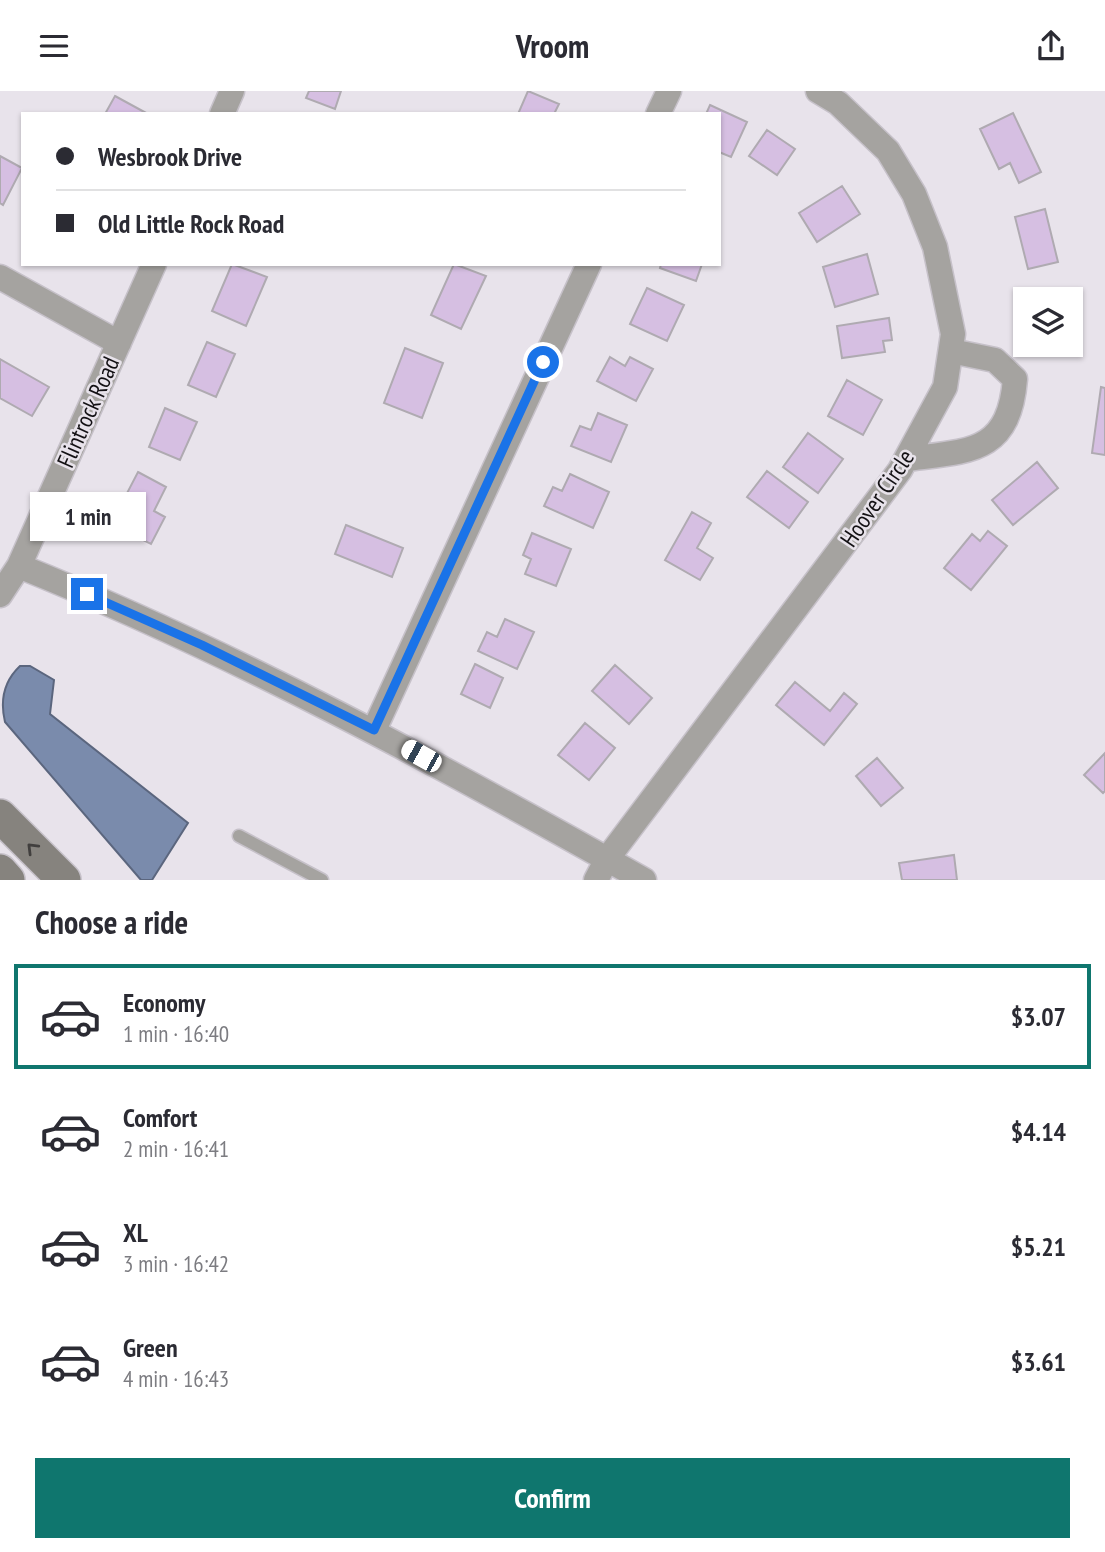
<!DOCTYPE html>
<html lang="en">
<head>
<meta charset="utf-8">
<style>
	:root { --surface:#fff; --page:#f2f2f3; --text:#2b2b33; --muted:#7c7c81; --line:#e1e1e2; --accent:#0f766e }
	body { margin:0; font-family:"PT Sans Narrow",sans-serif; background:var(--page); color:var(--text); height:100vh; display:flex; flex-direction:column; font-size:26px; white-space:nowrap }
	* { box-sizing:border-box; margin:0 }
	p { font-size:23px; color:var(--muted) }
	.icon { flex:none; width:38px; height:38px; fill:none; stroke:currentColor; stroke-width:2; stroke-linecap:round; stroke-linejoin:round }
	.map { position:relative; height:789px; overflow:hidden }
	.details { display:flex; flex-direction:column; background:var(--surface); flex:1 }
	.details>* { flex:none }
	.hud { position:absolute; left:21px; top:21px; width:700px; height:154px; border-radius:0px; box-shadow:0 2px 5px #0004; display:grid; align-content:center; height:154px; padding:0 35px; background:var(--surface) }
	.controls { position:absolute; left:1013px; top:196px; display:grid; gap:14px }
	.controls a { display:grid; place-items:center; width:70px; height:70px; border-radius:0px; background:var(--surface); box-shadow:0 2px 5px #0004; font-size:35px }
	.end { position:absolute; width:32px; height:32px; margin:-16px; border:9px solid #1a73e8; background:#fff; box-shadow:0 0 0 4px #fff }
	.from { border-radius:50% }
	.bubble { position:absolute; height:49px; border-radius:0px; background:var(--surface); box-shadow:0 2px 5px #0004; font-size:23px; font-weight:800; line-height:49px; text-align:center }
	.car { position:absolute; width:21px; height:42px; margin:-21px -10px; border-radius:9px; box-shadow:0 0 5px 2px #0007; background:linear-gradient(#fff 24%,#345 0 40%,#fff 0 76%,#345 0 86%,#fff 0) }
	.hud b { display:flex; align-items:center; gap:24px; height:66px; font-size:26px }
	.hud b+b { border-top:2px solid var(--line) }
	.hud i { width:18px; height:18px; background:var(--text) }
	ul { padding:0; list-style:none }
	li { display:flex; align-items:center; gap:21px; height:105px; margin:0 14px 10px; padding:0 21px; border:4px solid transparent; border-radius:0px }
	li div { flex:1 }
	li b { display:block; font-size:26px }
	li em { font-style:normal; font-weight:800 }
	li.active { border-color:var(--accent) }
	li>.icon { width:63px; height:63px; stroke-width:1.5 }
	h2 { padding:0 35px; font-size:32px; line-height:84px }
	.primary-button { display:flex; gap:14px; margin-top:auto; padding:14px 35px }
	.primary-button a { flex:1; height:80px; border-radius:0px; background:var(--accent); color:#fff; font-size:28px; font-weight:800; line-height:80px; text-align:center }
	header { display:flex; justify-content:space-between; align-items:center; height:91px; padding:0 35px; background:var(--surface); font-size:32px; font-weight:800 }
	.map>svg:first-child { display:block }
	.water { fill:#7a8bac; stroke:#5b667e; stroke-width:2 }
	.building { fill:#d6bfe2; stroke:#afaab1; stroke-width:2 }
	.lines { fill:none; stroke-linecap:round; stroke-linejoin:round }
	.service-casing { stroke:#c6c1c9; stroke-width:15 }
	.minor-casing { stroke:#c6c1c9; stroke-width:27 }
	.secondary-casing { stroke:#c6c1c9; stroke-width:36 }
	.service { stroke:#a5a3a0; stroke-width:12 }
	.minor { stroke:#a5a3a0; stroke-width:24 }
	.secondary { stroke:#86837e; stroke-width:33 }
	.oneway { stroke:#413f3e }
	.route { stroke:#1a73e8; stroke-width:9 }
	.labels { text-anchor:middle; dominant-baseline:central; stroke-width:5; stroke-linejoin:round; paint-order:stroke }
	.street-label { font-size:24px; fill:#131114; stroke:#e8e3eb }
</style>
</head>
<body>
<header><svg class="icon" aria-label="menu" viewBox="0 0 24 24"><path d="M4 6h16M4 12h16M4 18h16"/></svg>Vroom<svg class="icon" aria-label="share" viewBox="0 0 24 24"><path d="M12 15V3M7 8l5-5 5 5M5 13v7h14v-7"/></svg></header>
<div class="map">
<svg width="1105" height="789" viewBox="0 0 1105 789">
	<rect width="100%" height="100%" fill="#e8e3eb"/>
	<path class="water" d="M20 575H30L54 589 50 623 188 732 152 789H141L5 631C0 610 3 591 20 575Z"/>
	<path class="building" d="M309 0H341L335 18 306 7Z
		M528 0 559 13 554 23H518Z
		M115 5 148 23H105Z
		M710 14 747 31 731 66 719 61V23H706Z
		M1013 22 1041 81 1019 92 1010 72 999 78 980 38Z
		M767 39 795 58 777 84 749 65Z
		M0 65 22 77 3 114 0 112Z
		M842 95 860 123 817 151 799 122Z
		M1045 118 1058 171 1028 178 1015 126Z
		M867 163 878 203 835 216 823 176Z
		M232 173 267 186 246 235 212 220Z
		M454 173 486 185 461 238 431 224Z
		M661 173H702L696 190 660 177Z
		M647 197 684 214 667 250 630 233Z
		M889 227 892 249 883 250 885 261 842 267 837 235Z
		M207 251 235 263 216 306 188 294Z
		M405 257 443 272 422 327 384 312Z
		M610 266 625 275 630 266 653 278 636 310 597 290Z
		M0 268 49 296 32 325 0 307Z
		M847 289 882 309 863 344 828 325Z
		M1101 296 1105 297V364L1092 362Z
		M165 317 197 331 180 369 149 356Z
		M598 322 627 334 611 371 571 355 580 335 591 339Z
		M808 342 843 368 818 402 783 376Z
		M1037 371 1058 397 1013 434 992 409Z
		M767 380 808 411 789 437 747 406Z
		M138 381 166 396 154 420 165 426 151 453 111 433Z
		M570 383 609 401 593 437 544 415 553 396 562 400Z
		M692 421 711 432 697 457 713 467 700 489 665 469Z
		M346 434 403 457 392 486 335 463Z
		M988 440 1007 455 971 499 944 477 972 443 980 450Z
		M532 442 571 458 556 495 525 483 531 468 523 464Z
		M505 528 534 541 517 578 478 560 487 541 497 546Z
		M475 573 503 587 490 617 461 603Z
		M615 574 652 607 629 633 592 600Z
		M795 591 830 620 844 602 857 613 824 654 776 614Z
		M585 632 615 657 589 689 558 664Z
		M1105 662V700L1103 702 1084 684Z
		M877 667 903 697 881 715 856 685Z
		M954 764 957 789H902L899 772Z"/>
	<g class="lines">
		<defs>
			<path id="service" d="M239 745 322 789"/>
			<path id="minor" d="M222 23 232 0
				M658 23 669 0
				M0 186 119 252
				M906 368C969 360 1009 363 1015 288L995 269 951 260
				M19 475C237 563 440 674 644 789
				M0 504 19 475 154 173
				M374 639 589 173
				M596 789 607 768 900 379 945 296 953 243 935 156 914 103 888 60 838 12 818 0"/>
			<path id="secondary" d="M0 725 64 789
				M0 780 8 789"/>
		</defs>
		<use href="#service" class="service-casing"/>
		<use href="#minor" class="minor-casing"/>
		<use href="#secondary" class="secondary-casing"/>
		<use href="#service" class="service"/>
		<use href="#minor" class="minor"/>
		<use href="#secondary" class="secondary"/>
	</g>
	<defs><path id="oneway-chevron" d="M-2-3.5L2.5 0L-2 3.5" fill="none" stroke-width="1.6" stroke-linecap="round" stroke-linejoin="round" transform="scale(1.75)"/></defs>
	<use class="oneway" href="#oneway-chevron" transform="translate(32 757) rotate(-135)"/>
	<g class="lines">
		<path class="route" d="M87 503 202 554 374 639 543 271"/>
	</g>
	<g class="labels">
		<g class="street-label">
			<text transform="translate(88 321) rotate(-66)">Flintrock Road</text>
			<text transform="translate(877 407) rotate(-56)">Hoover Circle</text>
		</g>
	</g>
</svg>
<div class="controls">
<a><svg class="icon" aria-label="layers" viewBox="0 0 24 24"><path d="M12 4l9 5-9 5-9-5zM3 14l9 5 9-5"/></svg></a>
</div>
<i class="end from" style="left:543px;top:271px"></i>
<i class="end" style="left:87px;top:503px"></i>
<div class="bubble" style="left:30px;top:401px;width:116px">1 min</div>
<i class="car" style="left:421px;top:665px;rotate:299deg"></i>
<div class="hud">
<b><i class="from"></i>Wesbrook Drive</b>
<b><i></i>Old Little Rock Road</b>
</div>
</div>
<section class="details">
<h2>Choose a ride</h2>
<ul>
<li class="active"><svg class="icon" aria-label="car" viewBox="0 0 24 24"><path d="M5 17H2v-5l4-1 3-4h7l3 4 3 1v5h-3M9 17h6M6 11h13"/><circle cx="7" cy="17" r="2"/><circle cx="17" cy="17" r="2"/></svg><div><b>Economy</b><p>1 min · 16:40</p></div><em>$3.07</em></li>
<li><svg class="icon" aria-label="car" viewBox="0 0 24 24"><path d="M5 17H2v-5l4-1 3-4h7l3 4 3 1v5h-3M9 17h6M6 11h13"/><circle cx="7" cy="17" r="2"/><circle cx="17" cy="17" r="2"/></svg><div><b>Comfort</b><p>2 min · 16:41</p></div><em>$4.14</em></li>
<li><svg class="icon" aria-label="car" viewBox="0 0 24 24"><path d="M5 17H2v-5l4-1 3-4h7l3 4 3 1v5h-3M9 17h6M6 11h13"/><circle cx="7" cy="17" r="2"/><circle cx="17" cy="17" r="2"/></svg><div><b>XL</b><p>3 min · 16:42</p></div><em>$5.21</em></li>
<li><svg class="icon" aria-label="car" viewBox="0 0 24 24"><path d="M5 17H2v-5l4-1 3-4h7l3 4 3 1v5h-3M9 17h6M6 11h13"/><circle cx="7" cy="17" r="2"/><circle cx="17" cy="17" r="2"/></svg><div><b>Green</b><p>4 min · 16:43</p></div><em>$3.61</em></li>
</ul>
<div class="primary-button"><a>Confirm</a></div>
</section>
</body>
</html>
